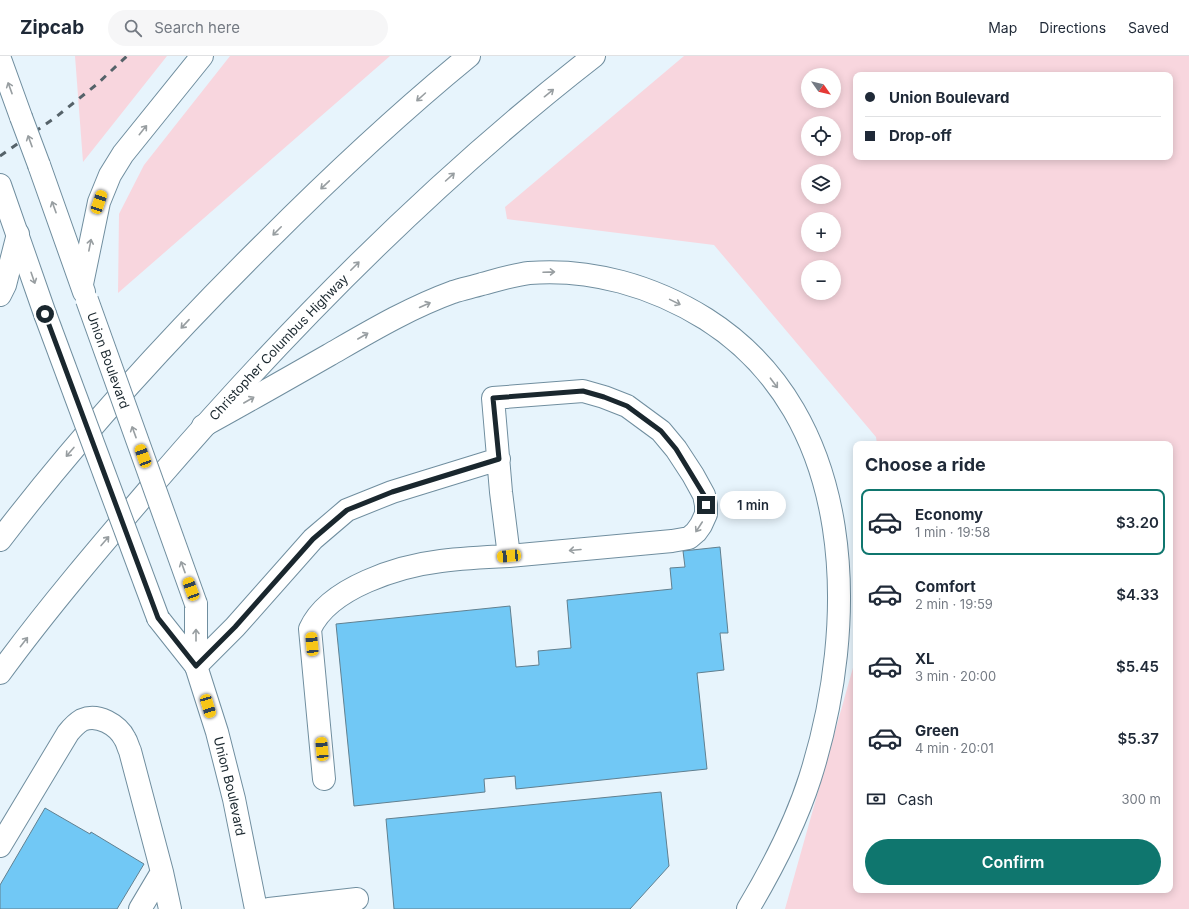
<!DOCTYPE html>
<html lang="en">
<head>
<meta charset="utf-8">
<style>
	:root { --surface:#fff; --page:#f6f6f7; --text:#1f2937; --muted:#747a83; --line:#e0e1e3; --accent:#0f766e }
	body { margin:0; font-family:Inter,sans-serif; background:var(--page); color:var(--text); height:100vh; display:flex; flex-direction:column; font-size:15px; white-space:nowrap }
	* { box-sizing:border-box; margin:0 }
	p { font-size:13px; color:var(--muted) }
	.icon { flex:none; width:22px; height:22px; fill:none; stroke:currentColor; stroke-width:2; stroke-linecap:round; stroke-linejoin:round }
	.map { position:relative; flex:1; overflow:hidden }
	.drawer { position:absolute; left:853px; top:385px; width:320px; height:452px; display:flex; flex-direction:column; background:var(--surface); border-radius:8px; box-shadow:0 2px 10px #0003 }
	.drawer>* { flex:none }
	.banner { position:absolute; left:853px; top:16px; width:320px; height:88px; border-radius:8px; box-shadow:0 2px 10px #0003; display:grid; align-content:center; height:88px; padding:0 12px; background:var(--surface) }
	.needle { width:26px; rotate:124deg }
	.fabs { position:absolute; left:801px; top:12px; display:grid; gap:8px }
	.fabs a { display:grid; place-items:center; width:40px; height:40px; border-radius:50%; background:var(--surface); box-shadow:0 2px 10px #0003; font-size:20px }
	.end { position:absolute; width:18px; height:18px; margin:-9px; border:5px solid #1a272e; background:#fff; box-shadow:0 0 0 2px #fff }
	.from { border-radius:50% }
	.bubble { position:absolute; height:28px; border-radius:14px; background:var(--surface); box-shadow:0 2px 10px #0003; font-size:13px; font-weight:600; line-height:28px; text-align:center }
	.car { position:absolute; width:12px; height:24px; margin:-12px -6px; border-radius:5px; box-shadow:0 0 3px 1px #0007; background:linear-gradient(#f5c518 24%,#345 0 40%,#f5c518 0 76%,#345 0 86%,#f5c518 0) }
	.banner b { display:flex; align-items:center; gap:14px; height:38px; font-size:15px }
	.banner b+b { border-top:1px solid var(--line) }
	.banner i { width:10px; height:10px; background:var(--text) }
	ul { padding:0; list-style:none }
	li { display:flex; align-items:center; gap:12px; height:66px; margin:0 8px 6px; padding:0 4px; border:2px solid transparent; border-radius:8px }
	li div { flex:1 }
	li b { display:block; font-size:15px }
	li em { font-style:normal; font-weight:600 }
	li.active { border-color:var(--accent) }
	li>.icon { width:36px; height:36px; stroke-width:1.5 }
	h2 { padding:0 12px; font-size:18px; line-height:48px }
	.pay { display:flex; align-items:center; gap:10px; height:44px; padding:0 12px; font-size:15px }
	.pay p { margin-inline-start:auto }
	.button { display:flex; gap:8px; margin-top:auto; padding:8px 12px }
	.button a { flex:1; height:46px; border-radius:24px; background:var(--accent); color:#fff; font-size:16px; font-weight:600; line-height:46px; text-align:center }
	header { display:flex; align-items:center; gap:24px; box-sizing:border-box; height:56px; padding:0 20px; background:var(--surface); border-bottom:1px solid var(--line) }
	header strong { font-size:19px }
	nav { display:flex; gap:22px; margin-inline-start:auto; font-size:14px }
	.search { width:280px; height:36px; background:var(--page); display:flex; align-items:center; gap:10px; box-sizing:border-box; padding:0 14px; border-radius:22px; color:var(--muted); font-size:15px }
	.map>svg:first-child { display:block }
	.green { fill:#f8d6de; fill-rule:evenodd }
	.building { fill:#71c8f5; stroke:#618090 }
	.lines { fill:none; stroke-linecap:round; stroke-linejoin:round }
	.minor-casing { stroke:#708e9f; stroke-width:24 }
	.major-casing { stroke:#708e9f; stroke-width:24 }
	.highway-casing { stroke:#708e9f; stroke-width:24 }
	.minor { stroke:#fff; stroke-width:22 }
	.major { stroke:#fff; stroke-width:22 }
	.highway { stroke:#fff; stroke-width:22 }
	.rail { stroke:#556269; stroke-width:3; stroke-dasharray:7 7; stroke-linecap:butt }
	.major-bridge-casing { stroke:#708e9f; stroke-width:24; stroke-linecap:butt }
	.major-bridge { stroke:#fff; stroke-width:22 }
	.oneway { stroke:#989ea1 }
	.route { stroke:#1a272e; stroke-width:5 }
	.labels { text-anchor:middle; dominant-baseline:central; stroke-width:3; stroke-linejoin:round; paint-order:stroke }
	.street-label { font-size:13px; fill:#1a272e; stroke:#fff }
</style>
</head>
<body>
<header>
<strong>Zipcab</strong>
<div class="search"><svg class="icon" aria-label="search" viewBox="0 0 24 24"><circle cx="10" cy="10" r="6"/><path d="M15 15l6 6"/></svg>Search here</div>
<nav><a>Map</a><a>Directions</a><a>Saved</a></nav>
</header>
<div class="map">
<svg width="1189" height="853" viewBox="0 0 1189 853">
	<rect width="100%" height="100%" fill="#e7f4fc"/>
	<path class="green" d="M75 0H167L83 106Z
		M230 0H390L118 237 119 158 144 109Z
		M684 0H1189V853H785L856 601V834H1170V388H877L876 381 714 189 507 163 505 151ZM808 19H834V45H808ZM856 19H1170V101H856ZM808 67H834V93H808ZM808 115H834V141H808ZM808 163H834V189H808ZM808 211H834V237H808Z"/>
	<path class="building" d="M720 491 728 577H720L724 614 697 617 707 713 516 733 515 720 484 723 485 736 354 750 336 568 510 550 516 611 539 609 538 595 571 592 567 544 672 533 670 512 685 511 683 495Z
		M661 736 669 810 630 853H394L386 763Z
		M45 752 90 778 91 776 144 808 117 853H0V829Z"/>
	<g class="lines">
		<defs>
			<path id="minor" d="M196 610 235 571 313 483 347 454 392 436 499 403
				M324 723 310 573C329 531 400 510 441 505 464 502 486 501 509 500L501 436 493 342 583 335 604 341 627 350 661 375 676 393 693 419 704 439 706 449V458L701 469 696 476 689 482 672 485 509 500
				M0 790 68 677C72 672 77 667 82 664 98 657 118 669 125 683 127 686 128 691 130 695L162 816 170 853
				M140 853 162 816
				M269 853 357 843"/>
			<g id="major">
				<path d="M0 3 21 61"/>
				<path d="M39 109 84 236"/>
				<path d="M0 129 45 258"/>
				<path id="s1" d="M196 548V610L217 676 234 743 256 853"/>
				<path d="M158 562 196 610"/>
			</g>
			<g id="highway">
				<path d="M82 228 99 146 110 119 123 98 202 0"/>
				<path d="M0 239 5 229 18 178"/>
				<path d="M203 370C245 347 287 323 329 299 369 276 409 252 453 236 462 233 472 231 482 228 497 224 513 219 529 217 591 212 653 230 706 263 859 360 859 568 810 722 795 769 773 811 748 853"/>
				<path d="M0 484C81 378 171 280 266 186 331 121 398 58 469 0"/>
				<path id="s2" d="M0 617C49 550 104 486 158 423 290 270 433 125 594 0"/>
			</g>
		</defs>
		<use href="#minor" class="minor-casing"/>
		<use href="#major" class="major-casing"/>
		<use href="#highway" class="highway-casing"/>
		<use href="#minor" class="minor"/>
		<use href="#major" class="major"/>
		<use href="#highway" class="highway"/>
		<path class="rail" d="M0 100 56 61 96 29 127 0"/>
		<defs>
			<g id="major-bridge">
				<path d="M21 61 39 109"/>
				<path id="s3" d="M87 244 196 548"/>
				<path d="M45 258 158 562"/>
			</g>
		</defs>
		<use href="#major-bridge" class="major-bridge-casing"/>
		<use href="#major-bridge" class="major-bridge"/>
	</g>
	<defs><path id="oneway-shaft" d="M-6 0H5M1.5-3L5.5 0L1.5 3" fill="none" stroke-width="1.6" stroke-linecap="round" stroke-linejoin="round"/></defs>
	<g class="oneway">
		<use href="#oneway-shaft" transform="translate(10 32) rotate(-110)"/>
		<use href="#oneway-shaft" transform="translate(549 37) rotate(-39)"/>
		<use href="#oneway-shaft" transform="translate(421 41) rotate(138)"/>
		<use href="#oneway-shaft" transform="translate(143 74) rotate(-51)"/>
		<use href="#oneway-shaft" transform="translate(30 85) rotate(-110)"/>
		<use href="#oneway-shaft" transform="translate(450 121) rotate(-42)"/>
		<use href="#oneway-shaft" transform="translate(325 129) rotate(137)"/>
		<use href="#oneway-shaft" transform="translate(54 151) rotate(-110)"/>
		<use href="#oneway-shaft" transform="translate(277 175) rotate(135)"/>
		<use href="#oneway-shaft" transform="translate(90 189) rotate(-79)"/>
		<use href="#oneway-shaft" transform="translate(355 210) rotate(-45)"/>
		<use href="#oneway-shaft" transform="translate(549 216) rotate(-2)"/>
		<use href="#oneway-shaft" transform="translate(33 222) rotate(71)"/>
		<use href="#oneway-shaft" transform="translate(675 246) rotate(26)"/>
		<use href="#oneway-shaft" transform="translate(425 249) rotate(-24)"/>
		<use href="#oneway-shaft" transform="translate(185 268) rotate(133)"/>
		<use href="#oneway-shaft" transform="translate(363 280) rotate(-30)"/>
		<use href="#oneway-shaft" transform="translate(774 327) rotate(53)"/>
		<use href="#oneway-shaft" transform="translate(249 344) rotate(-30)"/>
		<use href="#oneway-shaft" transform="translate(134 376) rotate(-110)"/>
		<use href="#oneway-shaft" transform="translate(70 396) rotate(131)"/>
		<use href="#oneway-shaft" transform="translate(699 471) rotate(123)"/>
		<use href="#oneway-shaft" transform="translate(105 485) rotate(-49)"/>
		<use href="#oneway-shaft" transform="translate(575 494) rotate(175)"/>
		<use href="#oneway-shaft" transform="translate(183 511) rotate(-110)"/>
		<use href="#oneway-shaft" transform="translate(196 579) rotate(-90)"/>
		<use href="#oneway-shaft" transform="translate(24 586) rotate(-52)"/>
	</g>
	<g class="lines">
		<path class="route" d="M45 258 158 562 196 610 235 571 313 483 347 454 392 436 499 403 493 342 583 335 604 341 627 350 661 375 676 393 704 439 706 449"/>
	</g>
	<g class="labels">
		<g class="street-label">
			<text stroke="none"><textPath href="#s2" startOffset="429">Christopher Columbus Highway</textPath></text>
			<text stroke="none"><textPath href="#s3" startOffset="64">Union Boulevard</textPath></text>
			<text stroke="none"><textPath href="#s1" startOffset="187">Union Boulevard</textPath></text>
		</g>
	</g>
</svg>
<div class="fabs">
<a><svg class="needle" viewBox="-14 -14 28 28"><path d="M0-13l5 13h-10z" fill="#e53935"/><path d="M0 13l5-13h-10z" fill="#747a83"/></svg></a>
<a><svg class="icon" aria-label="locate" viewBox="0 0 24 24"><circle cx="12" cy="12" r="6"/><path d="M12 2v4M12 18v4M2 12h4M18 12h4"/></svg></a>
<a><svg class="icon" aria-label="layers" viewBox="0 0 24 24"><path d="M12 4l9 5-9 5-9-5zM3 14l9 5 9-5"/></svg></a>
<a>+</a>
<a>−</a>
</div>
<i class="end from" style="left:45px;top:258px"></i>
<i class="end" style="left:706px;top:449px"></i>
<div class="bubble" style="left:720px;top:435px;width:66px">1 min</div>
<i class="car" style="left:99px;top:146px;rotate:19deg"></i>
<i class="car" style="left:143px;top:400px;rotate:340deg"></i>
<i class="car" style="left:509px;top:500px;rotate:265deg"></i>
<i class="car" style="left:191px;top:533px;rotate:340deg"></i>
<i class="car" style="left:312px;top:588px;rotate:355deg"></i>
<i class="car" style="left:208px;top:650px;rotate:163deg"></i>
<i class="car" style="left:322px;top:693px;rotate:355deg"></i>
<div class="banner">
<b><i class="from"></i>Union Boulevard</b>
<b><i></i>Drop-off</b>
</div>
<section class="drawer">
<h2>Choose a ride</h2>
<ul>
<li class="active"><svg class="icon" aria-label="car" viewBox="0 0 24 24"><path d="M5 17H2v-5l4-1 3-4h7l3 4 3 1v5h-3M9 17h6M6 11h13"/><circle cx="7" cy="17" r="2"/><circle cx="17" cy="17" r="2"/></svg><div><b>Economy</b><p>1 min · 19:58</p></div><em>$3.20</em></li>
<li><svg class="icon" aria-label="car" viewBox="0 0 24 24"><path d="M5 17H2v-5l4-1 3-4h7l3 4 3 1v5h-3M9 17h6M6 11h13"/><circle cx="7" cy="17" r="2"/><circle cx="17" cy="17" r="2"/></svg><div><b>Comfort</b><p>2 min · 19:59</p></div><em>$4.33</em></li>
<li><svg class="icon" aria-label="car" viewBox="0 0 24 24"><path d="M5 17H2v-5l4-1 3-4h7l3 4 3 1v5h-3M9 17h6M6 11h13"/><circle cx="7" cy="17" r="2"/><circle cx="17" cy="17" r="2"/></svg><div><b>XL</b><p>3 min · 20:00</p></div><em>$5.45</em></li>
<li><svg class="icon" aria-label="car" viewBox="0 0 24 24"><path d="M5 17H2v-5l4-1 3-4h7l3 4 3 1v5h-3M9 17h6M6 11h13"/><circle cx="7" cy="17" r="2"/><circle cx="17" cy="17" r="2"/></svg><div><b>Green</b><p>4 min · 20:01</p></div><em>$5.37</em></li>
</ul>
<div class="pay"><svg class="icon" aria-label="cash" viewBox="0 0 24 24"><path d="M3 7h18v10H3z"/><circle cx="12" cy="12" r="2"/></svg>Cash<p>300 m</p></div>
<div class="button"><a>Confirm</a></div>
</section>
</div>
</body>
</html>
